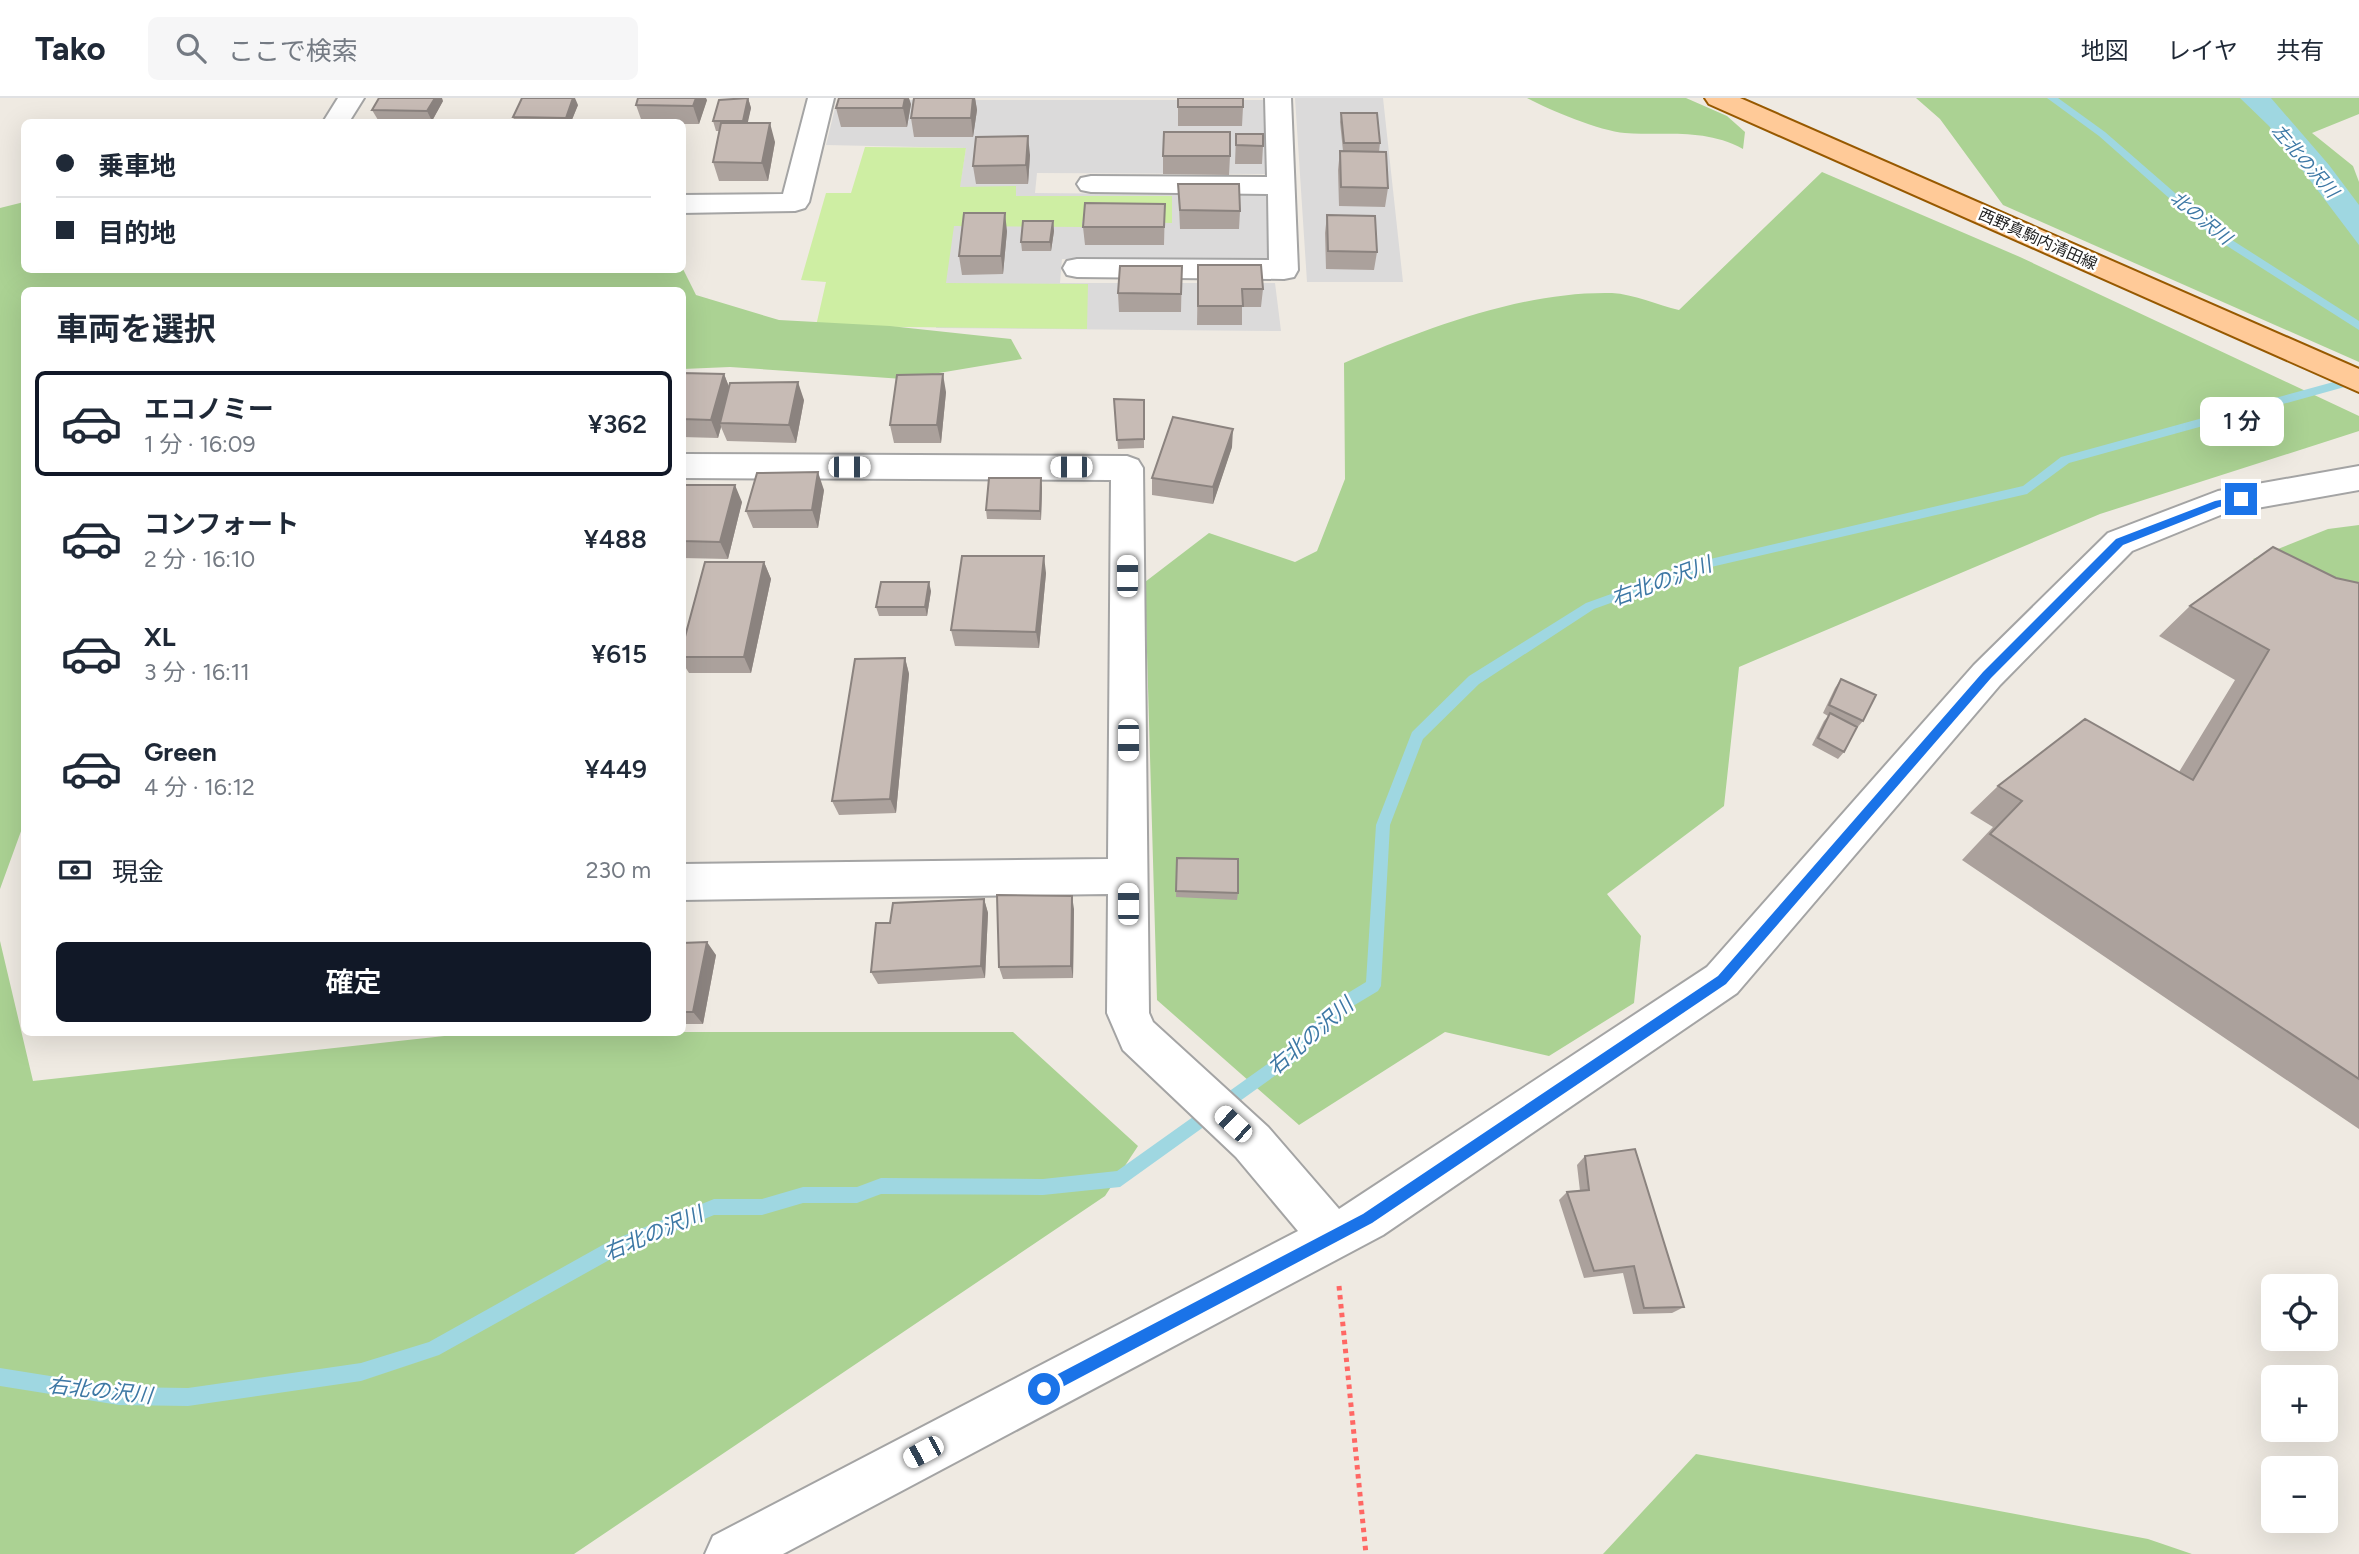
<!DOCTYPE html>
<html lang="ja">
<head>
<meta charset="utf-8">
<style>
	:root { --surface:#fff; --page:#f6f6f7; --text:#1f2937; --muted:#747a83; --line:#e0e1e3; --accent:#111827 }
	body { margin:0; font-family:Figtree,"Noto Sans JP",sans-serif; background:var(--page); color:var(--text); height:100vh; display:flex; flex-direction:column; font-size:26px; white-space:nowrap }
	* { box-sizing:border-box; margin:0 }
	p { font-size:23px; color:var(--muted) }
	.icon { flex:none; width:38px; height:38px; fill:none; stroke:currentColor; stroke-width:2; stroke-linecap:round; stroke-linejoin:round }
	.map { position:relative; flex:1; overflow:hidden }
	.panel { position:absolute; left:21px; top:189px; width:665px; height:749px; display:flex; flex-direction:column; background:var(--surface); border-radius:10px; box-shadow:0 7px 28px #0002 }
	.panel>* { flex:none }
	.top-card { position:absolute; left:21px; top:21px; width:665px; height:154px; border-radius:10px; box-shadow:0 7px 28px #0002; display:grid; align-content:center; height:154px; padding:0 35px; background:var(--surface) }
	.controls { position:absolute; left:2261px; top:1176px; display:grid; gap:14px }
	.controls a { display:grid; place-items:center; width:77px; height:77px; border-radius:10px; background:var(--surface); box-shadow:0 7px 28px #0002; font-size:35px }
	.end { position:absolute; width:32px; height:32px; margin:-16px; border:9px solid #1a73e8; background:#fff; box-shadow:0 0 0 4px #fff }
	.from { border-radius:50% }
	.bubble { position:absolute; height:49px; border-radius:10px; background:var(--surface); box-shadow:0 7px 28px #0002; font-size:23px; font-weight:600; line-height:49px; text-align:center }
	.car { position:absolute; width:21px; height:42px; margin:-21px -10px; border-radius:9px; box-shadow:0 0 5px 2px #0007; background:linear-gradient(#fff 24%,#345 0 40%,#fff 0 76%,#345 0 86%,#fff 0) }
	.top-card b { display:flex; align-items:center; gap:24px; height:66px; font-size:26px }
	.top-card b+b { border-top:2px solid var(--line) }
	.top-card i { width:18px; height:18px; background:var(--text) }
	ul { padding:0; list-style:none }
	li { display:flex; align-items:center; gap:21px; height:105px; margin:0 14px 10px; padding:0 21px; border:4px solid transparent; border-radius:10px }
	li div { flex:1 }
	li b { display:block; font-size:26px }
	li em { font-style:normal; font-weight:600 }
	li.active { border-color:var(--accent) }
	li>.icon { width:63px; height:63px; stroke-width:1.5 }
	h2 { padding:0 35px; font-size:32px; line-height:84px }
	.pay { display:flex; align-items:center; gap:18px; height:77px; padding:0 35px; font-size:26px }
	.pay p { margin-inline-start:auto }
	.primary-button { display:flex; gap:14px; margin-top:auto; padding:14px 35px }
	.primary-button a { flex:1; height:80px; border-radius:10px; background:var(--accent); color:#fff; font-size:28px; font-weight:600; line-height:80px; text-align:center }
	header { display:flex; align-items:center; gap:42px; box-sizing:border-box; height:98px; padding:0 35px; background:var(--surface); border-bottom:2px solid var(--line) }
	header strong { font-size:33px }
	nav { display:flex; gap:38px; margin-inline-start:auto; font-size:24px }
	.search { width:490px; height:63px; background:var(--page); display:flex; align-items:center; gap:18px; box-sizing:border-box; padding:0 24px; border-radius:10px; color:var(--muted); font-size:26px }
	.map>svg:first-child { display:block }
	.residential { fill:#dbdada }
	.grass { fill:#ceeea3 }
	.forest { fill:#abd293 }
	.water { fill:#9fd7e1 }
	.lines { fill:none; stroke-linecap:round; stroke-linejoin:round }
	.stream { fill:#9fd7e1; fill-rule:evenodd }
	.minor-casing { stroke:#a4a4a4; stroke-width:4 }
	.major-casing { stroke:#975900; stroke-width:4 }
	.path { stroke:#ff6764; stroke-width:5; stroke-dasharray:4.5 4.5; stroke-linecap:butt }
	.minor { fill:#fff; fill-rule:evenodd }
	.major { fill:#ffca98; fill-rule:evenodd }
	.wall { fill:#aba19c }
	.shaded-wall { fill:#8b837f }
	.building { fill:#c7bbb5; stroke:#8b837f; stroke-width:2 }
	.route { fill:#1a73e8 }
	.labels { text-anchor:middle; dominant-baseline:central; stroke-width:5; stroke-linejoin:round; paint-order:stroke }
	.far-street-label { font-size:16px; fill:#1d1d1d; stroke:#fff }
	.far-water-label { font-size:18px; font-style:italic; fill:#3d78a5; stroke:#fff }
	.water-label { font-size:21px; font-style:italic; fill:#3d78a5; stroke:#fff }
</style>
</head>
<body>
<header>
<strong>Tako</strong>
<div class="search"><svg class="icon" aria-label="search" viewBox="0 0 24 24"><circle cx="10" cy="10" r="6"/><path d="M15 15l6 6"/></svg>ここで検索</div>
<nav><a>地図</a><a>レイヤ</a><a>共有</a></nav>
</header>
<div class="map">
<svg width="2359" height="1456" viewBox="0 0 2359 1456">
	<rect width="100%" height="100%" fill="#efeae2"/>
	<path class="residential" d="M1295 0H1383L1403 184H1307Z
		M849 2H1265L1267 76 1037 75 1035 95 1266 97 1271 161H1062L1060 185H1275L1281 233 936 230 966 50 826 47 836 6Z"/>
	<path class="grass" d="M865 49 966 50 960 89 1016 88V98H1172V125L1082 123V129L954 128 946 185 1088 186 1087 231 816 228 826 184 801 182 826 95H851Z"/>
	<path class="forest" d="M1527 0H1686L1727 18 1745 34 1743 51C1704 30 1668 38 1625 35 1600 33 1549 12 1527 0Z
		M1916 0H2359V16L2312 35 2353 68 2359 84V264L2003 107 1940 21Z
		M1822 74 2020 159 2359 318V333L2100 416 1739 569 1724 708 1607 796 1641 838 1634 905 1549 958 1445 934 1299 1027 1157 902 1145 484 1209 435 1295 464 1317 453 1345 381 1344 265C1425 231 1522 193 1612 195 1633 196 1658 207 1679 212Z
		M24 104V172L683 171 696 197 779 222 890 228 1011 241 1022 261 903 281 730 269 683 271 682 192H24V725L0 791V110Z
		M2359 427V513L2302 488 2253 461 2328 431Z
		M0 843 33 983 481 934H1013L1138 1048 1105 1098 574 1456H0Z
		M1696 1356 2148 1441 2192 1456H1603Z"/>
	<path class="water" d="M2240 0H2271L2329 67 2359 107V147L2269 28Z"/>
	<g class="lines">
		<path class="stream" d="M2047 0H2058L2105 34 2221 135 2359 223V232L2213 139 2099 38Z
			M2359 277V285L2069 365 2027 396 1711 469 1594 511 1479 586 1423 641 1390 727 1381 888 1378 893 1348 911 1297 962 1120 1089 1043 1097 881 1096 857 1105H803L762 1117H714L620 1156 439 1257 361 1283 188 1308 119 1307 0 1288V1270L119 1289 188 1290 361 1265 429 1244 608 1144 714 1101H762L803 1089H857L881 1080 1043 1081 1117 1073 1287 952 1338 901 1366 884 1376 727 1412 634 1469 578 1586 505 1706 462 2023 388 2061 359Z"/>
		<defs>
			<path id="minor" d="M338 0H364L349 24H323Z
				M808 0H834L809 104 805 110 795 113 682 115V97L783 96Z
				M1265 0H1291L1298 172 1294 179 1284 181 1077 179 1067 177 1063 170 1067 163 1077 161 1269 162 1268 96 1091 94 1081 92 1077 86 1081 80 1091 78 1267 79Z
				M682 356 1127 358 1138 362 1143 370 1149 915 1153 924 1268 1029 1339 1111 1707 869 1974 567 2108 435 2218 393 2359 368V392L2223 416 2132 453 2000 587 1737 895 1383 1137 783 1456H705L713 1438 1298 1133 1236 1059 1123 952 1107 915 1108 796 682 802V766L1108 761 1111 382 682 380Z"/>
			<path id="major" d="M1705 0H1740L2359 271V294L1709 6Z"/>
		</defs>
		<use href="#minor" class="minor-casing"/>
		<use href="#major" class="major-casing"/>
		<path class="path" d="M1339 1188 1366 1456"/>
		<use href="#minor" class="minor"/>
		<use href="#major" class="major"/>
	</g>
	<path class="wall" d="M748 0 751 10 747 25 775 44 768 83H719L713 64 719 33H716L713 23Z
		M914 0H975L977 12 973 39H914L911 20Z
		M1178 0 1243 9 1242 28H1178Z
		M707 2 699 26H682V24H642L636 7Z
		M443 3 432 23 378 22 372 12Z
		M911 6 907 29H841L836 10Z
		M578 7 571 24H515L513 19Z
		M1341 15 1380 45 1379 54 1388 90 1385 109 1339 108 1338 72 1340 53H1343L1340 24Z
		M1236 36 1263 48 1262 66H1235Z
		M1030 57 1028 86H976L973 68Z
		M1163 58H1230L1229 77 1163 76Z
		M1178 86 1240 113 1239 131H1180Z
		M1165 106 1164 147H1085L1083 129Z
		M1327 117 1377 154 1374 172 1326 171 1325 135Z
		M1053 123 1054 133 1051 153H1022L1021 144Z
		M1007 133 1003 176 962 177 959 158Z
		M1198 167 1263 191 1261 209H1242V227H1197Z
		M1182 168 1181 214H1119L1118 195Z
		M682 275 724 276 729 289 804 302 796 345 727 343 721 329 718 340 682 339Z
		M946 294 941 345H894L890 327Z
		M1114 301 1144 302V350L1118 351Z
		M1232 349 1213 406 1152 397V380Z
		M682 387 742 404 728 461 682 460Z
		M1042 389 1041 422 987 421 986 412Z
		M824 392 818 430H753L746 413Z
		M764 464 771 481 751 575H689L682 564V550Z
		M1046 475 1039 550 955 548 951 532Z
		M2336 480 2359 485V1031L1962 762 1993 729 1970 715 1998 688 2179 674 2235 582 2159 538 2190 508Z
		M931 493 927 518H879L876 509Z
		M905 560 909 576 896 715 839 717 832 703Z
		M1841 581 1863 623 1856 631 1844 654 1838 661 1812 647 1824 623 1828 618 1823 615 1835 590Z
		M1177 760 1238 795 1237 802 1176 799Z
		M984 801 988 815 985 880 878 886 871 874 890 825Z
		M1074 811 1073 880 1003 881 999 869Z
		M682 845 716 857 703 926H682Z
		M1585 1058 1684 1209 1672 1215 1633 1216 1623 1175 1584 1180 1559 1102 1567 1094 1580 1093 1577 1067Z"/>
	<path class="shaded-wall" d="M435 0H442L443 3 432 23 427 13Z
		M573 0H575L578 7 571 24H568L566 20Z
		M696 0H706L707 2 699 26 693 8Z
		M748 0 751 10 746 33 743 23Z
		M905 0H909L911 6 907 29 903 10Z
		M973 0H975L977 12 973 39 971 20Z
		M770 25 775 44 768 83 762 65Z
		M1028 38 1030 57 1028 86 1026 67Z
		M1005 115 1007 133 1003 176 1001 158Z
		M1053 123 1054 133 1051 153 1050 144Z
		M724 276 731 294 720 325 721 329 718 340 711 322Z
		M943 276 946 294 941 345 937 327Z
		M798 284 804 302 796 345 789 327Z
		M1233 331 1232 349 1213 406V389Z
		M818 374 824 392 818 430 812 412Z
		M1041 380 1042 389 1041 422 1040 413Z
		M735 387 742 404 728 461 720 444Z
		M1044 458 1046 475 1039 550 1036 534Z
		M764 464 771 481 751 575 744 559Z
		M929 484 931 493 927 518 925 509Z
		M905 560 909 576 896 715 890 701Z
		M1072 798 1074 811 1073 880 1071 868Z
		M984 801 988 815 985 880 981 868Z
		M707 844 716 857 703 926 693 914Z"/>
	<path class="building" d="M379 0H435L427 13 372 12Z
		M522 0H573L566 20 513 19Z
		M638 0H696L693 8 636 7Z
		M748 0 743 23H713L719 2Z
		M839 0H905L903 10H836Z
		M914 0H973L971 20H911Z
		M1178 0H1243V9H1178Z
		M1341 15H1377L1380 45H1344Z
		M721 25H770L762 65 713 64Z
		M1164 34H1230V58H1163Z
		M1236 36H1263V48L1236 47Z
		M1028 38 1026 67 973 68 976 39Z
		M1340 53 1386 54 1388 90 1341 89Z
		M1178 86H1239L1240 113 1180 112Z
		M1085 105 1165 106 1164 129H1083Z
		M964 115H1005L1001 158H959Z
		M1327 117 1375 118 1377 154 1328 153Z
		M1023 123H1053L1050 144H1021Z
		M1198 167H1261L1263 191H1242L1243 208H1198Z
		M1120 168H1182L1181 196 1118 195Z
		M682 275 724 276 711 322 682 321Z
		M943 276 937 327H890L897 277Z
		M798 284 789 327 720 325 730 285Z
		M1114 301 1144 302V341L1117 342Z
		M1173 319 1233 331 1213 389 1152 380Z
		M818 374 812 412 746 413 757 375Z
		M989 380H1041L1040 413 986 412Z
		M682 387H735L720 444 682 443Z
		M2273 449 2336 480 2359 485V981L1990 736 2022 703 1998 688 2085 621 2193 682 2269 552 2190 508Z
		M962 458H1044L1036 534 951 532Z
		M705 464H764L744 559H682V550Z
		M881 484H929L925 509H876Z
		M905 560 890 701 832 703 855 561Z
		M1841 581 1876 597 1863 623 1829 607Z
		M1830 615 1857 629 1844 654 1818 640Z
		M1177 760 1238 761V795L1176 793Z
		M997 797 1072 798 1071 868 999 869Z
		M984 801 981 868 871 874 876 825H890L893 805Z
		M707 844 693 914H682V845Z
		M1635 1051 1684 1209 1644 1210 1634 1168 1594 1173 1567 1094 1589 1092 1585 1058Z"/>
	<path class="route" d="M2241 398 2245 399V404L2219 409 2123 447 1991 580 1726 886 1372 1125 1049 1296H1039V1286L1363 1116 1718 878 1983 574 2116 441 2215 403Z"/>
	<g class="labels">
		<g class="far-street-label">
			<text transform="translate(2038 141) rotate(24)">西野真駒内清田線</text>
		</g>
		<g class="far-water-label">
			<text transform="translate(2305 63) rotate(49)">左北の沢川</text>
			<text transform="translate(2201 120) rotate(39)">北の沢川</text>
		</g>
		<g class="water-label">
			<text transform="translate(1661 483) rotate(-20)">右北の沢川</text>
			<text transform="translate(1310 938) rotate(-41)">右北の沢川</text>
			<text transform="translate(653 1135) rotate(-23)">右北の沢川</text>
			<text transform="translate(100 1292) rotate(6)">右北の沢川</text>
		</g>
	</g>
</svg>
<div class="controls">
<a><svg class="icon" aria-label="locate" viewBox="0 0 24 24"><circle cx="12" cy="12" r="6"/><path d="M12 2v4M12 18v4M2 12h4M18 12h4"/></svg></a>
<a>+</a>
<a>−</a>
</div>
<i class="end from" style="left:1044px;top:1291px"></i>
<i class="end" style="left:2241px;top:401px"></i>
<div class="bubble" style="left:2200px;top:299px;width:84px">1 分</div>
<i class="car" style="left:849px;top:369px;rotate:90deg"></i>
<i class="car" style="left:1071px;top:369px;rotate:270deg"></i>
<i class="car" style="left:1127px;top:478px;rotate:0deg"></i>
<i class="car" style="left:1128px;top:642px;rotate:180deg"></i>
<i class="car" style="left:1128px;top:806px;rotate:0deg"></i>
<i class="car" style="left:1233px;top:1026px;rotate:313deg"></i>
<i class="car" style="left:923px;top:1354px;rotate:242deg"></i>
<div class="top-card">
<b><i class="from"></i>乗車地</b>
<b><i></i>目的地</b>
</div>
<section class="panel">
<h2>車両を選択</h2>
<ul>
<li class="active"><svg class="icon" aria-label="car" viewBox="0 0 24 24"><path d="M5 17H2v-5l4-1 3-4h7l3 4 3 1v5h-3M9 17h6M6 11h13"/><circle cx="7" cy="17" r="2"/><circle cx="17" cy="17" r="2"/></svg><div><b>エコノミー</b><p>1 分 · 16:09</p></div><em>¥362</em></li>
<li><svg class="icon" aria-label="car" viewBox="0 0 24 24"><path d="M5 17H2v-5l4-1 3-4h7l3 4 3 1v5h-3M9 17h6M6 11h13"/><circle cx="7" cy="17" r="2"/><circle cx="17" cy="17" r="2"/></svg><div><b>コンフォート</b><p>2 分 · 16:10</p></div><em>¥488</em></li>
<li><svg class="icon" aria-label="car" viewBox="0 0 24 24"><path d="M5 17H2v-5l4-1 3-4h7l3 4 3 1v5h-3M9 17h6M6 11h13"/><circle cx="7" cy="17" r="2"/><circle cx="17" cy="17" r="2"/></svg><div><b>XL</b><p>3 分 · 16:11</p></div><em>¥615</em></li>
<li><svg class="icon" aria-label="car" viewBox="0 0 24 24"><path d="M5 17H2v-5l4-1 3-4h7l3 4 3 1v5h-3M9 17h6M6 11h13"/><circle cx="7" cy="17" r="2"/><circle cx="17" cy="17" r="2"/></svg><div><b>Green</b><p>4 分 · 16:12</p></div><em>¥449</em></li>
</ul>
<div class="pay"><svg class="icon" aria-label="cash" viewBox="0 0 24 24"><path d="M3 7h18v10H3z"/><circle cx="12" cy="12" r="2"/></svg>現金<p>230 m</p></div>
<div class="primary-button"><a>確定</a></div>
</section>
</div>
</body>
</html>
